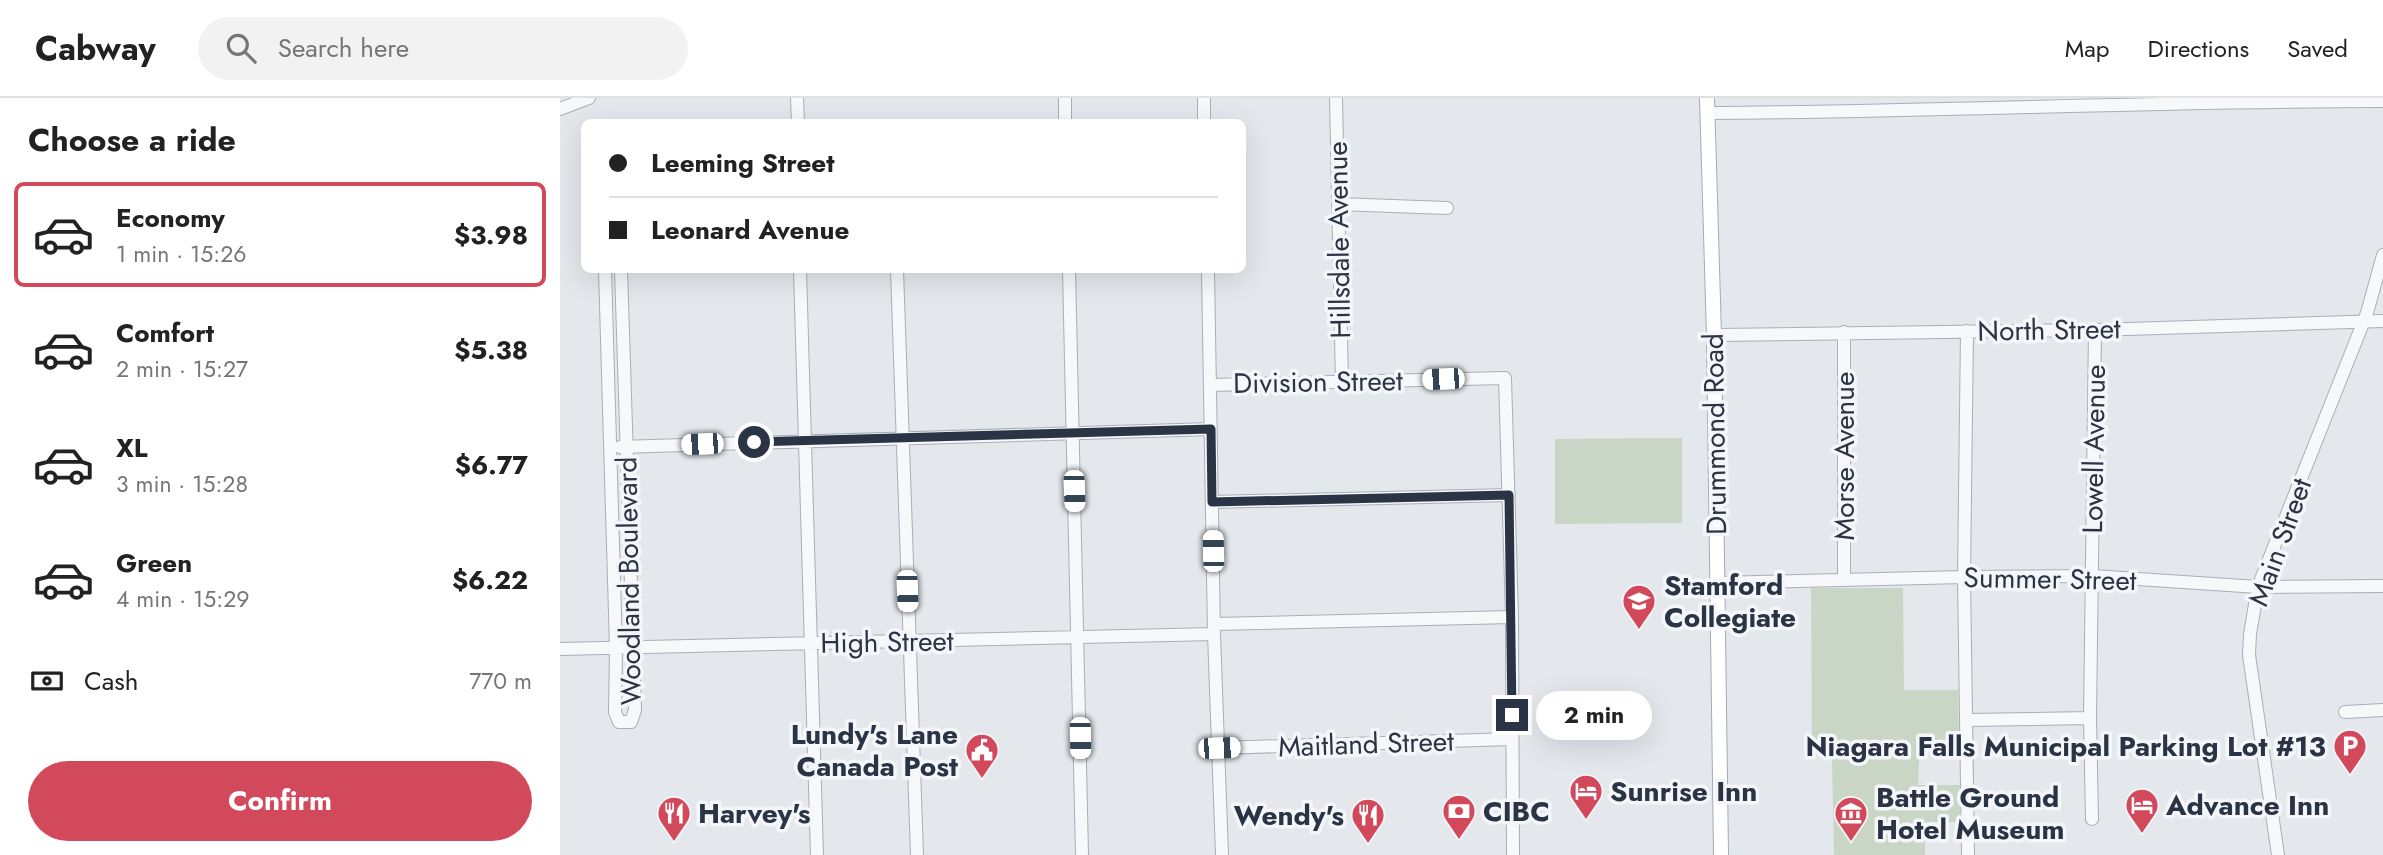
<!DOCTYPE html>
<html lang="en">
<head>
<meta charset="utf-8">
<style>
	:root { --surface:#fff; --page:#f2f2f2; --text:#222; --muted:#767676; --line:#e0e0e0; --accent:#d1495b }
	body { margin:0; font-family:Jost,sans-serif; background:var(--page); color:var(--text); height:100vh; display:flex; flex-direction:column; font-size:26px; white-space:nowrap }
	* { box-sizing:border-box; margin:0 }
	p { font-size:23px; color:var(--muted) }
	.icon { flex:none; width:38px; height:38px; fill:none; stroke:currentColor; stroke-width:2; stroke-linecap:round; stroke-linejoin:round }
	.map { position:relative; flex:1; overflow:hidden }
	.sheet { display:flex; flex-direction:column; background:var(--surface); width:560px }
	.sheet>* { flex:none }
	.banner { position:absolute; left:21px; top:21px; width:665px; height:154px; border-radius:10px; box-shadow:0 7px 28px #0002; display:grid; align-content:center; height:154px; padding:0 28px; background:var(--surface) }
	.end { position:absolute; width:32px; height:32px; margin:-16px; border:9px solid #2b3445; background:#fff; box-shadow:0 0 0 4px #fff }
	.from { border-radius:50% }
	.bubble { position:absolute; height:49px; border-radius:24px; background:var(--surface); box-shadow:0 7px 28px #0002; font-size:23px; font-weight:700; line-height:49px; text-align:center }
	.car { position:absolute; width:21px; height:42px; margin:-21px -10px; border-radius:9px; box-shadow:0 0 5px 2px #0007; background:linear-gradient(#fff 24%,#345 0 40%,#fff 0 76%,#345 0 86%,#fff 0) }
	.banner b { display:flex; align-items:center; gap:24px; height:66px; font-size:26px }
	.banner b+b { border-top:2px solid var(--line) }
	.banner i { width:18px; height:18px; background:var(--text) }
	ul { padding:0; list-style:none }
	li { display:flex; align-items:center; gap:21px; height:105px; margin:0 14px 10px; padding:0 14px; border:4px solid transparent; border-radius:10px }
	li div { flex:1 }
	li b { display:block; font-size:26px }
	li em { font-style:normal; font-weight:700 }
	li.on { border-color:var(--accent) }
	li>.icon { width:63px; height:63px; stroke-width:1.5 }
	h2 { padding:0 28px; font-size:32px; line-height:84px }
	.pay { display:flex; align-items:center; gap:18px; height:77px; padding:0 28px; font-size:26px }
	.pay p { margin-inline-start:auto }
	.cta { display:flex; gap:14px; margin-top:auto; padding:14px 28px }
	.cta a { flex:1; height:80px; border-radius:42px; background:var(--accent); color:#fff; font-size:28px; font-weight:700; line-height:80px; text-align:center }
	header { display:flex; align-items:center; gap:42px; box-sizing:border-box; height:98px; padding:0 35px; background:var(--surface); border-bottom:2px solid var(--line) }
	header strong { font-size:33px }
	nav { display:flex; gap:38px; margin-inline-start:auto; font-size:24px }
	.search { width:490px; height:63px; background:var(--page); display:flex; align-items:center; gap:18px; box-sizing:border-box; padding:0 24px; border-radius:38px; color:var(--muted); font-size:26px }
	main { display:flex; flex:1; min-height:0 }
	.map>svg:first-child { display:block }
	.green { fill:#c9d6c5 }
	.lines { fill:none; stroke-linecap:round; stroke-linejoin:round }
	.minor-casing { stroke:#a9aeb7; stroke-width:14 }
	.major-casing { stroke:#a3abb8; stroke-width:16 }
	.minor { stroke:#f7f8fa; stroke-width:12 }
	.major { stroke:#fff; stroke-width:14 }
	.route { stroke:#2b3445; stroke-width:9 }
	.labels { text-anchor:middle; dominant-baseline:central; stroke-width:7; stroke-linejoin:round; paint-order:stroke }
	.street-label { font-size:28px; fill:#2b3445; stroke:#f4f6f9 }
	.poi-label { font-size:28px; font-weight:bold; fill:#2b3445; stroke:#f4f6f9; text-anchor:start }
</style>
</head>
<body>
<header>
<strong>Cabway</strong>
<div class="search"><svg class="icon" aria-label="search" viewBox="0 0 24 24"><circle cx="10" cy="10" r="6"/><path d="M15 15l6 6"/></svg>Search here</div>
<nav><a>Map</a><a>Directions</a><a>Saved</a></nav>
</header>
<main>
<section class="sheet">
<h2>Choose a ride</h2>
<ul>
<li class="on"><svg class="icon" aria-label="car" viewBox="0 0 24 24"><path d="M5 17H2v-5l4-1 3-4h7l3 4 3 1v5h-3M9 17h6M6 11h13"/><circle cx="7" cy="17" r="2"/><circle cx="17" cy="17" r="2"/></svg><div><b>Economy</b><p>1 min · 15:26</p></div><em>$3.98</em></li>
<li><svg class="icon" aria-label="car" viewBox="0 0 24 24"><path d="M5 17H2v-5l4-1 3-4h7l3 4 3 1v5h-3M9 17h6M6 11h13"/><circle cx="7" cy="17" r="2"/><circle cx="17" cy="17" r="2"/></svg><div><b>Comfort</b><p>2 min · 15:27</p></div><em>$5.38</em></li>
<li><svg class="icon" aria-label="car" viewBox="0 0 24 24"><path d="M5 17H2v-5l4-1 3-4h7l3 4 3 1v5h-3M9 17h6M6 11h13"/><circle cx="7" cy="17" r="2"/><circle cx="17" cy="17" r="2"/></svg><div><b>XL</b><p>3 min · 15:28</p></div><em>$6.77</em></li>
<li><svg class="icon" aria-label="car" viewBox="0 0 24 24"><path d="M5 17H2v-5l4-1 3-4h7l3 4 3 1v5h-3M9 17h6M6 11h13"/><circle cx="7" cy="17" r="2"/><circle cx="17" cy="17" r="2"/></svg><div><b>Green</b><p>4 min · 15:29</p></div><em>$6.22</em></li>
</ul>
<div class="pay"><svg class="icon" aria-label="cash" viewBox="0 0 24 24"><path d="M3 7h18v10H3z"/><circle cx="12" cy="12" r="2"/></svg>Cash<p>770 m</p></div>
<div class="cta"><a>Confirm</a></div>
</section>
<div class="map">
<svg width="1823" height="757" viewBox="0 0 1823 757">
	<rect width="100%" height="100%" fill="#e4e7ec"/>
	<path class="green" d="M1122 340V425L995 426V341Z
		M1251 490H1343L1344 592H1398L1399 642H1360L1358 687H1400V724H1365V757H1274L1272 660 1260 642H1252Z"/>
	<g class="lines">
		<defs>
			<path id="minor" d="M237 0 238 24
				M505 0V24
				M644 0V24
				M776 0 782 285
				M0 11 29 0
				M1147 15C1372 14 1598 3 1823 3
				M778 106 887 110
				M45 172 56 550 55 614 59 624H71L75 612 61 172
				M240 172 257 757
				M337 172 357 757
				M509 172 522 757
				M648 172 654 536 662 757
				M1407 233 1404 479 1408 757
				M1284 234V482
				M1154 237 1535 232 1823 223
				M650 287 945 280 952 519 953 757
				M60 349 651 331
				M652 404 949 397
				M1157 485 1404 479 1533 478 1698 489 1823 488
				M654 526 952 519
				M0 551 654 536
				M1785 614 1823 612
				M1406 622 1530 620
				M659 650 952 641
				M1532 721 1530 620 1535 232
				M1718 757 1689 557 1690 536 1698 489 1807 215 1823 157"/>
			<path id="major" d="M1147 0 1154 237 1161 757"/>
		</defs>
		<use href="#minor" class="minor-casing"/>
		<use href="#major" class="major-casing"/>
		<use href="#minor" class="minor"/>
		<use href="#major" class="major"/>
	</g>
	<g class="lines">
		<path class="route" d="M194 344 651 331 652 404 949 397 952 617"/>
	</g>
	<defs>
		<symbol id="school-pin" viewBox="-11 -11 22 30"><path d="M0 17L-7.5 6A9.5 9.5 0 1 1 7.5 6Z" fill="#d1495b" stroke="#f4f6f9"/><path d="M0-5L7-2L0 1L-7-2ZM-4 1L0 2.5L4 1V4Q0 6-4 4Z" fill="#fff"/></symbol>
		<symbol id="parking-pin" viewBox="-11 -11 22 30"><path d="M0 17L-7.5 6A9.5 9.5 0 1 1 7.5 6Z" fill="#d1495b" stroke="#f4f6f9"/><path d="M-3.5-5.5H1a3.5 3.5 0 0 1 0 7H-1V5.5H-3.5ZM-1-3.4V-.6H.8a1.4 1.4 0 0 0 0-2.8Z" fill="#fff"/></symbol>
		<symbol id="civic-pin" viewBox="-11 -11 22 30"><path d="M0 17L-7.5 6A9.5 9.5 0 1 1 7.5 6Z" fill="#d1495b" stroke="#f4f6f9"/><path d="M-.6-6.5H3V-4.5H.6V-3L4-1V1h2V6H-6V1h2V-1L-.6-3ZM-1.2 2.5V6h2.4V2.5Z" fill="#fff"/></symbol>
		<symbol id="hotel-pin" viewBox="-11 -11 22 30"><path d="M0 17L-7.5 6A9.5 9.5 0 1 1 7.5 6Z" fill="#d1495b" stroke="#f4f6f9"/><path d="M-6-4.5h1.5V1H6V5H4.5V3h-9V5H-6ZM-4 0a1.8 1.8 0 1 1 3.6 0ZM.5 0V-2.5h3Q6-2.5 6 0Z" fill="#fff"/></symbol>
		<symbol id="bank-pin" viewBox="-11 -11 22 30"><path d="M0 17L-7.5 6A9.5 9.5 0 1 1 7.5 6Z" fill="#d1495b" stroke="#f4f6f9"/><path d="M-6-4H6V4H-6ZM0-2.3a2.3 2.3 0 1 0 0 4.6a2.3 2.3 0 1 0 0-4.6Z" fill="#fff"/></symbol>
		<symbol id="restaurant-pin" viewBox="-11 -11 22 30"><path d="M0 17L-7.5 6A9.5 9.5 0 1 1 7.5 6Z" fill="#d1495b" stroke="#f4f6f9"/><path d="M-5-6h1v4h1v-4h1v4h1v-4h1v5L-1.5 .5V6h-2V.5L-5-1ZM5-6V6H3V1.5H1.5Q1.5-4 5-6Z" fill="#fff"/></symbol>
		<symbol id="museum-pin" viewBox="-11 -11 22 30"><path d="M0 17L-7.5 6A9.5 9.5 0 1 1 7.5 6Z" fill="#d1495b" stroke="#f4f6f9"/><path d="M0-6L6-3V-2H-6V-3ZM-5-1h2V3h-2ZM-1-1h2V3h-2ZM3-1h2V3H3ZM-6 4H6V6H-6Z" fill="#fff"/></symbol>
	</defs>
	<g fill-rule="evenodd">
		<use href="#school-pin" x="1060" y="484" width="38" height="52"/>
		<use href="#parking-pin" x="1771" y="629" width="38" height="52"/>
		<use href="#civic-pin" x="403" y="633" width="38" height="52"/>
		<use href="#hotel-pin" x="1007" y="674" width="38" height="52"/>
		<use href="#hotel-pin" x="1563" y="688" width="38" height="52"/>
		<use href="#bank-pin" x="880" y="694" width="38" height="52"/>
		<use href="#restaurant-pin" x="95" y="696" width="38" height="52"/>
		<use href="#museum-pin" x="1272" y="696" width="38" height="52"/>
		<use href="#restaurant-pin" x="789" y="698" width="38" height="52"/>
	</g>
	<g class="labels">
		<g class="street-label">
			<text transform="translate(779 142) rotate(-91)">Hillsdale Avenue</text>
			<text transform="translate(1489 232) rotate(-1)">North Street</text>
			<text transform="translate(758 284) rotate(-1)">Division Street</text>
			<text transform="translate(1155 336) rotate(-91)">Drummond Road</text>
			<text transform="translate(1534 351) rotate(-89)">Lowell Avenue</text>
			<text transform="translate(1284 358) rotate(-90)">Morse Avenue</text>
			<text transform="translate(1720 444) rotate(-70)">Main Street</text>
			<text transform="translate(1490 481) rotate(1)">Summer Street</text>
			<text transform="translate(69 483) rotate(-91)">Woodland Boulevard</text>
			<text transform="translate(327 544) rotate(-1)">High Street</text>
			<text transform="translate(806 646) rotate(-2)">Maitland Street</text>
		</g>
		<g class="poi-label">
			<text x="1104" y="487">Stamford<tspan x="1104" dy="32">Collegiate</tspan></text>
			<text x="398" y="636" text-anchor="end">Lundy's Lane<tspan x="398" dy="32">Canada Post</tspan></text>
			<text x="1766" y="648" text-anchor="end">Niagara Falls Municipal Parking Lot #13</text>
			<text x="1050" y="693">Sunrise Inn</text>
			<text x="1316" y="699">Battle Ground<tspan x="1316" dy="32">Hotel Museum</tspan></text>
			<text x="1606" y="707">Advance Inn</text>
			<text x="923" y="713">CIBC</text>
			<text x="138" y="715">Harvey's</text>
			<text x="784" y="717" text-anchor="end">Wendy's</text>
		</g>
	</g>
</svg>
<i class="end from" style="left:194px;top:344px"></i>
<i class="end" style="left:952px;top:617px"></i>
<div class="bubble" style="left:976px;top:593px;width:116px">2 min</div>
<i class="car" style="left:883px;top:281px;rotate:268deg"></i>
<i class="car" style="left:142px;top:346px;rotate:268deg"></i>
<i class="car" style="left:514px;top:393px;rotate:178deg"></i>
<i class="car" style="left:653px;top:453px;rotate:359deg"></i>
<i class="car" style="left:347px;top:493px;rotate:178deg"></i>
<i class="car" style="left:520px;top:640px;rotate:179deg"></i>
<i class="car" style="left:659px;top:650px;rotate:88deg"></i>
<div class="banner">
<b><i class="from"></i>Leeming Street</b>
<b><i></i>Leonard Avenue</b>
</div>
</div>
</main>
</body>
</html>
